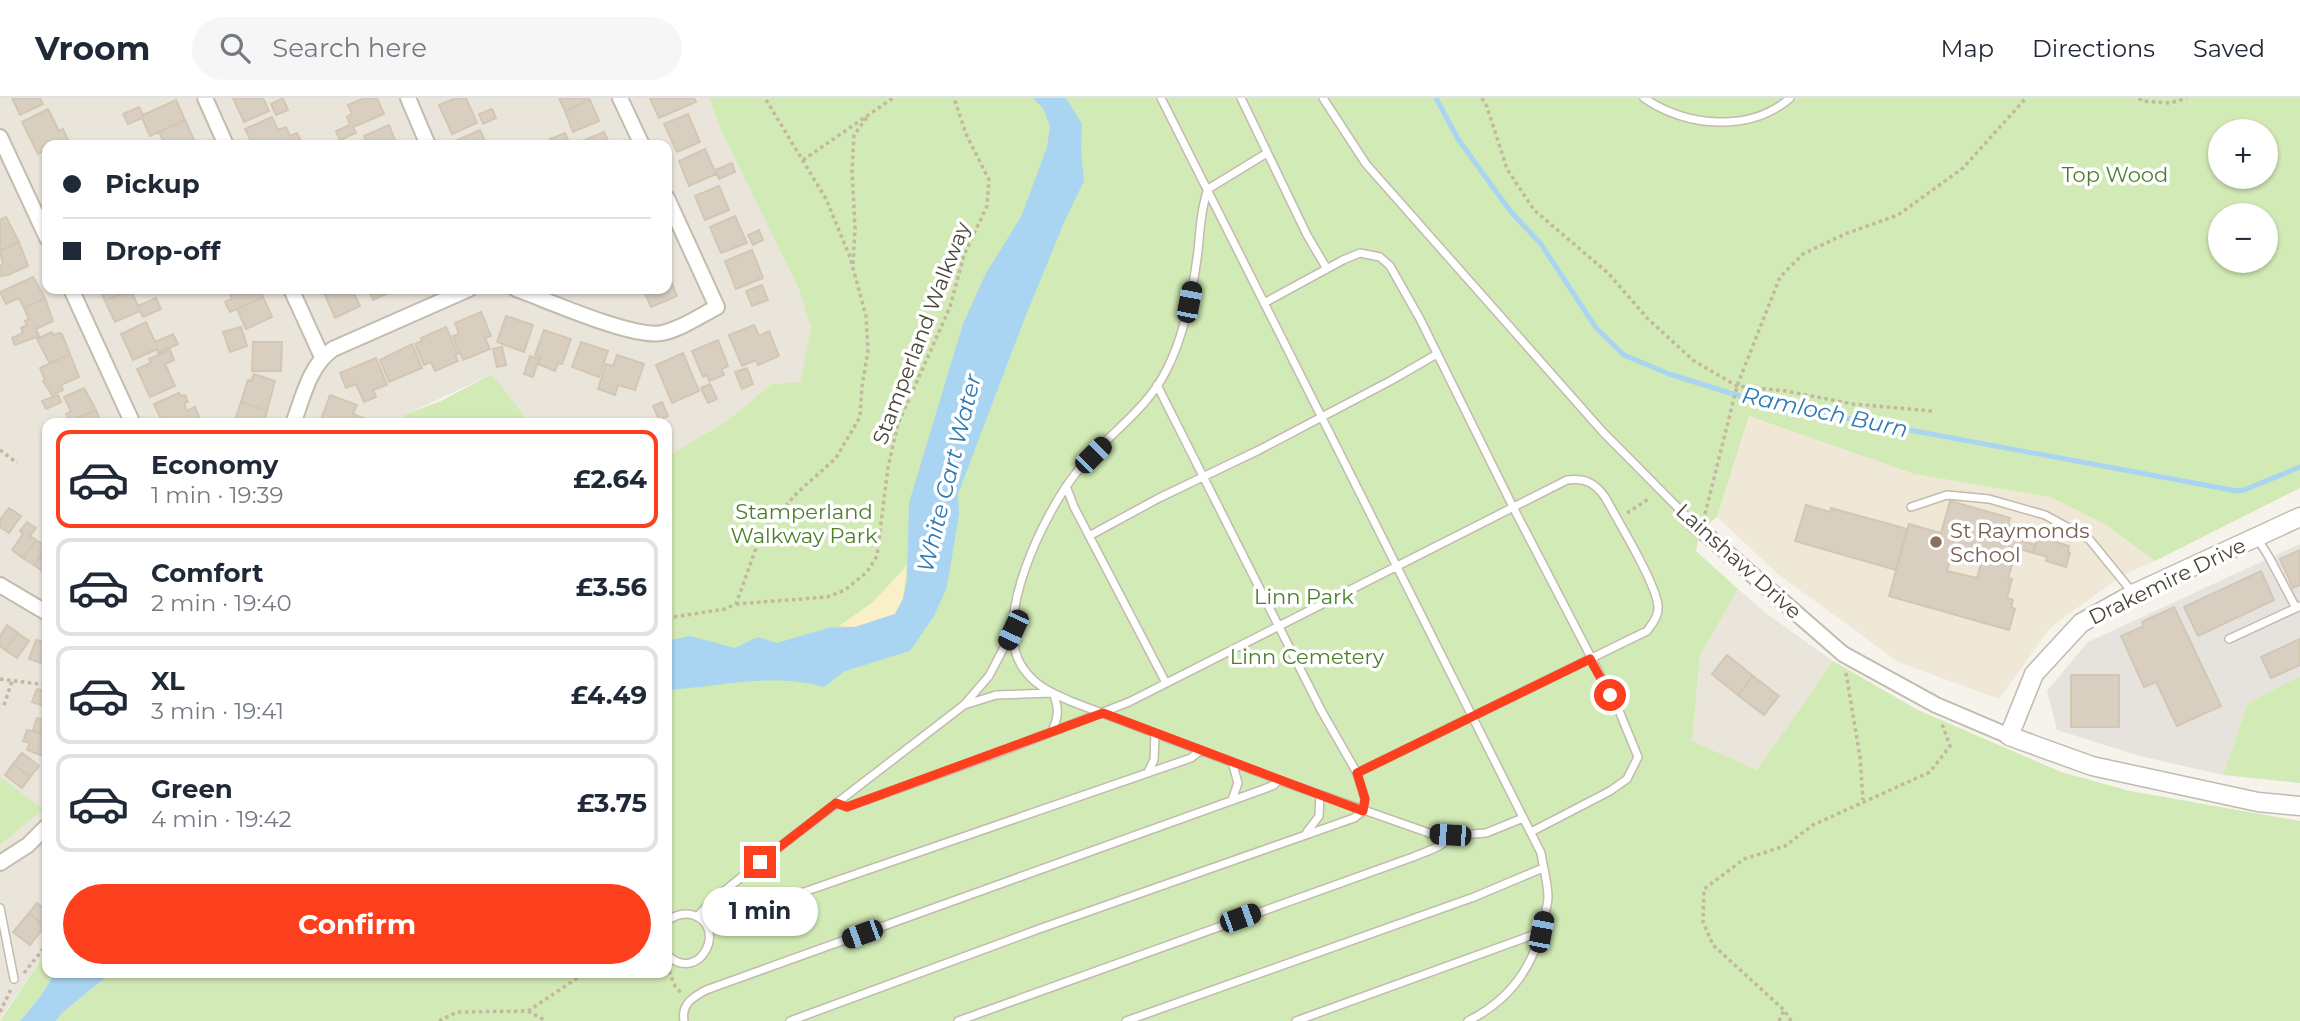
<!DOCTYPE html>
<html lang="en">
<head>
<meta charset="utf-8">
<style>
	:root { --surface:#fff; --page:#f6f6f7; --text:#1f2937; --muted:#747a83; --line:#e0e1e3; --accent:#fc3f1d }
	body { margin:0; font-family:Montserrat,sans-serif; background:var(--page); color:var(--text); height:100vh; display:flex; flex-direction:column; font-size:26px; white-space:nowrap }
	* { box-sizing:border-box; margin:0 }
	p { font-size:23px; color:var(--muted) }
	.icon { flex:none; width:38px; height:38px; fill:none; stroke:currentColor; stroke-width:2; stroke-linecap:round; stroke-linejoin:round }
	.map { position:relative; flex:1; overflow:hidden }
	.drawer { position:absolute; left:42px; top:320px; width:630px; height:560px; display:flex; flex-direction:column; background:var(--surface); border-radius:14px; box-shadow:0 2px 5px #0004 }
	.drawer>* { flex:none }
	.banner { position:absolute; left:42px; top:42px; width:630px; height:154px; border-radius:14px; box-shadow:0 2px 5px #0004; display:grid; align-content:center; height:154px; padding:0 21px; background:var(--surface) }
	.tools { position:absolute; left:2208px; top:21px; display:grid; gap:14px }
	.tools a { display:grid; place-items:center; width:70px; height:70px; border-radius:50%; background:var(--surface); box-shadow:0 2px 5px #0004; font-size:35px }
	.end { position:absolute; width:32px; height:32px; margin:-16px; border:9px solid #fc3f1d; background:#fff; box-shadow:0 0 0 4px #fff }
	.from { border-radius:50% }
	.bubble { position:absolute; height:49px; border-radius:24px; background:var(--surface); box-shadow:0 2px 5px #0004; font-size:23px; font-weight:700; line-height:49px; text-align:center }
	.car { position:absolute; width:21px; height:42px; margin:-21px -10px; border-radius:9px; box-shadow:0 0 5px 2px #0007; background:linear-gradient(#222 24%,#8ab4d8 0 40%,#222 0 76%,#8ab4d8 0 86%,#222 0) }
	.banner b { display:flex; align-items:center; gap:24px; height:66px; font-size:26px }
	.banner b+b { border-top:2px solid var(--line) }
	.banner i { width:18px; height:18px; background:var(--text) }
	ul { padding:12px 0 0; list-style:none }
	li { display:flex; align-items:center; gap:21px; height:98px; margin:0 14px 10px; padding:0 7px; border:4px solid var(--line); border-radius:14px }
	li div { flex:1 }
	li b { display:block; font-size:26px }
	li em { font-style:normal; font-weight:700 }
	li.on { border-color:var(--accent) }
	li>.icon { width:63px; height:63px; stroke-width:1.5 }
	.action { display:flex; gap:14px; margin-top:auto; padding:14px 21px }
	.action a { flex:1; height:80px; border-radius:42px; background:var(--accent); color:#fff; font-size:28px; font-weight:700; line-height:80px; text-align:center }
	header { display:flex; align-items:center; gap:42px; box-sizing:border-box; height:98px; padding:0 35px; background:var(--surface); border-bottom:2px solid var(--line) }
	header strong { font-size:33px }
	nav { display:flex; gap:38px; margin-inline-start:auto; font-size:24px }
	.search { width:490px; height:63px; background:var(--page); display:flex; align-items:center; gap:18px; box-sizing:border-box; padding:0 24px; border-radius:38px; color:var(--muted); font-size:26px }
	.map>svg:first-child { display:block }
	.residential { fill:#eae5da; fill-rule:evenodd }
	.industrial { fill:#e6e2dd }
	.education { fill:#efe8d6 }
	.green { fill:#d2eab5; fill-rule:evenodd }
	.sand { fill:#f9efc9 }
	.water { fill:#a9d4f2 }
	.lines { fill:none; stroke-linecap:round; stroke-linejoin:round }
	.stream { stroke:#a9d4f2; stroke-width:5 }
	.building { fill:#d8cfc1; stroke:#d3c7b4; stroke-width:2; fill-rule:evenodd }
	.service-casing { stroke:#c2bbae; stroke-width:10 }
	.minor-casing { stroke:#c2bbae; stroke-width:18 }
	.tertiary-casing { stroke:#c2bbae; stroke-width:21 }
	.path { stroke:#c4b79f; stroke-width:3.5; stroke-dasharray:3.5 3.5; stroke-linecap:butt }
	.service { stroke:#fff; stroke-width:7 }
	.minor { stroke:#fff; stroke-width:14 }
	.tertiary { stroke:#fff; stroke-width:18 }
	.route { stroke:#fc3f1d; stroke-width:9 }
	.education-dot { fill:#8d6e63; stroke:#fff; stroke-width:2.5 }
	.labels { text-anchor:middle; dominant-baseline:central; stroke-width:7; stroke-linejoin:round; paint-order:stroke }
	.park-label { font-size:21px; fill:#4a7f2a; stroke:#fff }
	.street-label { font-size:21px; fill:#4b4439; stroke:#fff }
	.education-label { font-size:21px; fill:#785e54; stroke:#fff; text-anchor:start }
	.water-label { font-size:23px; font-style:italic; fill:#2e7ab2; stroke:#fff }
</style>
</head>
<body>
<header>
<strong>Vroom</strong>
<div class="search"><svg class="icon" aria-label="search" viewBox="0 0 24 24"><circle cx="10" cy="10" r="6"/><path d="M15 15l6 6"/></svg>Search here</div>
<nav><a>Map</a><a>Directions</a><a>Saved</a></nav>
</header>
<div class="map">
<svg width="2300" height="923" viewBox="0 0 2300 923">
	<rect width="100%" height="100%" fill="#f6f3ec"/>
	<path class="residential" d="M0 0H709L722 35 798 189 811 230 801 285 771 286 727 323 667 358V326L540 325 526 320 492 276 407 316 394 325 47 326V853L0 921ZM47 47H667V191H47Z
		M1738 491 1767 516 1833 563 1757 672 1692 643 1700 558Z"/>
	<path class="industrial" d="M2300 446V578L2248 605 2223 677 2140 658 2057 632 2047 593 2088 544Z"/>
	<path class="education" d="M1749 318 1914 376 2050 399 2103 425 2155 463 2121 478 2050 530 1999 601 1898 564 1778 476 1717 419Z"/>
	<path class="green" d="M709 0H2300V390L2155 463 2103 425 2050 399 1914 376 1749 318 1717 419 1700 433 1696 453 1738 491 1700 558 1692 643 1757 672 1833 563 1918 612 2061 674 2130 693 2300 723V923H56L62 915 111 875H667V358L727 323 771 286 800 284 811 230 798 189 722 35ZM2221 33H2266V79H2221ZM2221 117H2266V163H2221Z
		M492 276 526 320 540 325H394L407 316 441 303Z
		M2300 578V685L2223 677 2248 605Z
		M0 679 43 711 0 747Z
		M47 853V875H55L40 899 20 923H0Z"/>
	<path class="sand" d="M907 467 903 501 895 516 855 529 839 528 873 504Z"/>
	<path class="water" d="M1033 0H1066L1082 26 1081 53 1084 83 1065 122 1024 222 958 396 959 416 947 489 934 518 910 553 845 573 824 589C772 574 719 589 667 592V543L690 538 735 550 758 539 777 545 828 530 855 529 895 516 903 501 907 483 909 405 963 226 985 177 1021 119 1047 49 1050 28 1043 10Z
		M55 875H111L62 915 56 923H20L40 899Z"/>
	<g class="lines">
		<path class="stream" d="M1436 0 1458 41 1511 114 1541 146 1596 230 1624 257 1669 276 1759 304 2237 393 2244 392 2300 369"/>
	</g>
	<path class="building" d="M12 0H40L43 6 20 17Z
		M233 0H263L269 13 244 24Z
		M283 0 288 12 276 17 271 6Z
		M365 0H377L384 16 353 29 356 35 340 42 336 33 350 27 347 19 352 16 348 7Z
		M456 0H466L477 25 452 36 439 7Z
		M559 0H589L590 2 565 13Z
		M650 0H694L696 4 659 20Z
		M176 2 185 22 150 38 142 20 128 26 123 16 139 9 143 17Z
		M590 2 599 23 573 34 565 13Z
		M48 11 59 33 63 31 69 44 62 47H47V51L38 56 22 24Z
		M492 11 496 20 483 26 479 16Z
		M688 16 700 44 677 54 664 26Z
		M272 19 278 32 286 29 290 38 297 35 302 45 296 47 286 45 253 47 245 31Z
		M185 22 194 42 183 47H165L159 34Z
		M389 27 397 47H368L364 38Z
		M480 32 487 47H457L455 43Z
		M604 34 610 47H584L582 43Z
		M565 35 570 47H553L550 41Z
		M705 51 716 76 689 88 679 63Z
		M732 65 735 74 719 81 715 72Z
		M719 88 729 112 705 122 695 98Z
		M735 118 747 145 721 155 710 129Z
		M6 119 19 144 0 153V122Z
		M759 132 763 142 753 147 748 137Z
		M19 144 28 168 8 177 0 178V168L3 166 0 153Z
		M752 152 763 180 736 191 725 163Z
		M667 173 677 198 651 209 643 191H667Z
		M33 179 45 200 24 210 19 200 6 206 0 194Z
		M762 187 768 202 752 208 746 193Z
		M99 191H130L131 192 105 203Z
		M228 191H259L263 199 230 214 225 204 232 201Z
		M334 191H352L360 208 335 220 324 195Z
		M368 191H392L393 193 373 202Z
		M131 192 138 208 156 200 161 211 143 219 140 213 115 224 105 203Z
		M263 199 272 219 246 231 237 211Z
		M45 200 53 223 36 231 39 238 15 247 12 240 23 235 21 230 27 227 25 223 29 221 24 210Z
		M481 214 491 238 485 240 490 251 463 262 453 238 459 236 455 225Z
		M506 218 533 227 524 254 497 244Z
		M146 224 155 244 173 236 178 246 158 255 157 251 133 262 121 236Z
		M754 227 759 238 769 233 779 258 758 267 756 262 742 268 729 237Z
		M241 229 247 248 230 254 223 234Z
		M446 229 458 256 455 257 458 263 435 273 431 264 424 267 415 246 422 243 421 240Z
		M544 232 571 241 562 266 558 265 555 273 538 266 541 259 535 257Z
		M52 234 53 237 59 235 62 236 70 256 50 266 37 241Z
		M718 242 728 268 722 271 724 277 709 283 707 277 703 279 692 253Z
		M253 244H282L281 273H252Z
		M581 244 608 253 599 279 572 269Z
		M412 246 422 270 389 284 380 262Z
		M502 249 506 267 497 269 493 251Z
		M170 252 174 262 165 266 175 288 150 299 137 271 151 265 149 261Z
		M683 255 699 293 672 305 656 267Z
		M70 256 79 279 61 287 63 292 52 297 43 283 45 282 40 270Z
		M617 257 644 266 635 292 618 287 615 297 598 291 606 266 613 268Z
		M530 258 539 261 533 279 524 276Z
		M376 260 387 287 373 292 376 299 364 304 356 286 346 290 340 275Z
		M747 270 753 286 742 291 735 274Z
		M254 276 275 283 267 313 241 304 248 282 251 283Z
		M710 286 717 301 708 305 701 290Z
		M84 290 96 312 70 323 66 316 71 313 64 299Z
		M179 295 181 298 185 297 188 304 184 305 187 313 195 309 202 326H163L154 306Z
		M58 297 61 304 46 311 42 303Z
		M330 297 357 307 353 316 366 321 364 326 320 325Z
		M241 304 267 313 263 326 234 325Z
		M662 304 668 318 659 322 653 308Z
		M96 312 102 326H68L75 321Z
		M1950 403 2010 420 2008 427 2017 429 2013 440 2036 447 2033 455 2017 450 2008 480 2012 481 2007 500 2013 502 2011 509 2015 511 2009 532 1889 498 1909 426 1941 435ZM1952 454 1982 462 1977 480 1947 473Z
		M1806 407 1830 414 1831 410 1907 431 1896 472 1795 443Z
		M9 410 21 418 9 435 0 429V422Z
		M27 424 36 430 30 438 36 442 23 460 12 452 23 436 20 433Z
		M2048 435 2054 437 2052 443 2069 448 2068 454 2070 455 2066 469 2046 463 2048 459 2033 455 2038 439 2047 441Z
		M36 442 46 449 34 467 23 460Z
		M46 449 47 474 45 475 34 467Z
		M2300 452V487L2293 490 2280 461Z
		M2261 473 2274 502 2198 538 2184 509Z
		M2174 509 2221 608 2177 628 2156 584 2144 589 2121 538 2144 528 2142 524Z
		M7 527 18 535 5 552 0 548V538Z
		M18 535 29 543 17 560 5 552Z
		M2300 541V567L2271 580 2261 559Z
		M36 542 47 544V567L29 561Z
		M1727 557 1753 578 1738 597 1712 576Z
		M2071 577H2119V629H2071Z
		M1753 578 1779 598 1764 617 1738 597Z
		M37 591 47 594V609L32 604Z
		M37 620 47 623V637L33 632Z
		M27 632 47 637 46 659 27 652 30 645 23 643Z
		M22 655 39 668 30 679 13 666Z
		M13 666 30 679 22 690 5 677Z
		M37 805 47 813 45 828 29 815Z
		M29 815 45 828 30 847 13 834Z"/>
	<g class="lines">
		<defs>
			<path id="service" d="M1161 0 1541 755C1543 769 1548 785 1548 799 1548 806 1545 814 1544 821 1535 867 1510 902 1468 923
				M1241 0 1307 137 1327 171
				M1323 0 1366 66 1602 333 1693 425
				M1644 0C1687 29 1750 35 1790 0
				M1267 55 1208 91C1201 111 1200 132 1198 153 1193 192 1185 236 1167 271 1147 313 1104 339 1076 375 1045 414 990 524 1023 570 1035 588 1051 594 1070 603L1284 684 1432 736 1458 737 1486 735 1523 720
				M1264 205 1343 162 1360 155 1380 159 1390 168 1420 221 1513 409 1620 615 1638 659 1627 681 1610 693 1531 734
				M1066 388 1074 409 1166 585
				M1911 409 1947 397 1989 401 2045 417 2089 441 2133 495
				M1089 438 1159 400 1259 352 1392 282 1437 256
				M2257 440 2269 459 2296 510 2300 508
				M2229 541 2296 510
				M964 607 996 597 1053 595C1059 610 1059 618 1052 633
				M1148 674 1154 662 1155 635
				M1232 702 1238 685 1232 664
				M836 705 847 709 1003 653 1129 604 1567 382C1585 380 1594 384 1605 399 1618 423 1656 485 1658 508 1659 518 1652 526 1647 533L1357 675
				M1307 734 1319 718 1320 697
				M0 810 14 881
				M697 819 712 803 760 764 964 607 989 578 1011 536
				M667 823C675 817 683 814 693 817 729 829 699 887 667 857
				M708 830 801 795 1191 660 1201 652
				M684 923C681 906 693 899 706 892L1264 691 1274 687 1278 682
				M790 923 1039 831 1354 720 1363 713 1365 701 1357 675 1321 612 1157 287
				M958 923 1413 759C1426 753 1443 750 1450 737
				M1126 923 1474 799 1543 770
				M1296 923 1541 834"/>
			<path id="minor" d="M205 0 226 47
				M408 0 428 47
				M620 0 642 47
				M0 39 47 140
				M71 191 133 326
				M291 191 322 259
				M516 191C547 202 633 241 662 235 681 231 700 218 717 209L667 100
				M293 326C303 299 309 268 333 251L469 191
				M1693 425 1843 556 1936 607 2009 638
				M0 487 47 515
				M0 765 28 747 47 728"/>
			<path id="tertiary" d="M2300 419 2133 496 2081 525 2034 576 2009 638 2092 668 2258 704 2300 708"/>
		</defs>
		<use href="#service" class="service-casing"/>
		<use href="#minor" class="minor-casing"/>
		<use href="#tertiary" class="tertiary-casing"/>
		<path class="path" d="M1482 0 1487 9 1507 71 1534 112 1608 175 1647 220 1694 263 1737 288 1786 293 1853 306 1932 313
			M2139 0 2142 3 2170 5 2187 0
			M803 62 893 0
			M853 166 855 131 852 72 854 37 868 18
			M0 352 17 365
			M1627 415 1650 400
			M1705 416 1737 288 1780 179 1803 156 1845 136 1898 117 1963 70 2026 0
			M736 506 827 499 845 492 867 474 877 458 888 369 898 326 950 209 964 157 987 108 989 82 966 36 954 0
			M667 520 725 511 736 506 755 453 769 426 798 394 836 360 860 319 862 288 868 253 866 218 850 159 826 101 765 0
			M1846 575 1860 659 1863 702
			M0 581 47 587
			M4 607 12 583
			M669 873 675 888 682 896
			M24 875 47 846
			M528 913 546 923
			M0 914 11 891
			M439 923 457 914 528 913 585 875
			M1779 923 1784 912
			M1791 923 1784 912 1713 847 1703 824 1704 791 1744 761 1785 748 1813 727 1930 674 1950 648 1942 626"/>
		<use href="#service" class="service"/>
		<use href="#minor" class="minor"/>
		<use href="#tertiary" class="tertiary"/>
	</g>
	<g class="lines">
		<path class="route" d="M760 764 836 705 847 709 1103 615 1363 713 1365 701 1357 675 1590 561 1610 597"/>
	</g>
	<circle class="education-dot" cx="1936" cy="444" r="7"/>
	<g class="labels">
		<g class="park-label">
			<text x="2115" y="76">Top Wood</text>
			<text x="804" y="413">Stamperland<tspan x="804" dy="24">Walkway Park</tspan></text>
			<text x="1304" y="498">Linn Park</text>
			<text x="1307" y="558">Linn Cemetery</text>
		</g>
		<g class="street-label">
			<text transform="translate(921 235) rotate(-69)">Stamperland Walkway</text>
			<text transform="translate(1739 463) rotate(42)">Lainshaw Drive</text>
			<text transform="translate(2167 483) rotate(-26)">Drakemire Drive</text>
		</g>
		<g class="education-label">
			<text x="1950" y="432">St Raymonds<tspan x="1950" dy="24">School</tspan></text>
		</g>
		<g class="water-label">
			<text transform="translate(1825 314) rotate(12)">Ramloch Burn</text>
			<text transform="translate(949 375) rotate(-76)">White Cart Water</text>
		</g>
	</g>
</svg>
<div class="tools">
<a>+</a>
<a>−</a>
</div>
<i class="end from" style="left:1610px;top:597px"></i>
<i class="end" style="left:760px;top:764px"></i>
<div class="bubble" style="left:702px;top:789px;width:116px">1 min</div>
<i class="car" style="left:1189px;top:204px;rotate:11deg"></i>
<i class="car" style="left:1093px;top:357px;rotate:45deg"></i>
<i class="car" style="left:1013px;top:532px;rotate:205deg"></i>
<i class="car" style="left:1450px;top:737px;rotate:274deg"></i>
<i class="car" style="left:1240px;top:820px;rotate:70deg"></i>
<i class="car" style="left:1541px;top:834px;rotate:11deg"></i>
<i class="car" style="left:862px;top:836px;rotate:250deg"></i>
<div class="banner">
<b><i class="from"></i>Pickup</b>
<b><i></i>Drop-off</b>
</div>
<section class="drawer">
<ul>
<li class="on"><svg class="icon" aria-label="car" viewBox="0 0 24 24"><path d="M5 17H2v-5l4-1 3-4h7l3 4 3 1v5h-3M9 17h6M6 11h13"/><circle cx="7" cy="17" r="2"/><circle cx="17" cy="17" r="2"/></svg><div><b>Economy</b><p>1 min · 19:39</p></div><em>£2.64</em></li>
<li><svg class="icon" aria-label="car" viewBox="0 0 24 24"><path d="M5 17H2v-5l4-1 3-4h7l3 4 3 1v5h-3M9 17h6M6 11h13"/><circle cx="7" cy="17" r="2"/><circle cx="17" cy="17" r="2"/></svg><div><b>Comfort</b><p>2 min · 19:40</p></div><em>£3.56</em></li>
<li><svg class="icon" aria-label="car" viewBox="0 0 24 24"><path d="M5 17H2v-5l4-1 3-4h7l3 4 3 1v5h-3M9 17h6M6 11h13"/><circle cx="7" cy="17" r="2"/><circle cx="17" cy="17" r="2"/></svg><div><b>XL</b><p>3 min · 19:41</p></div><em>£4.49</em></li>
<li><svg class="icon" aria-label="car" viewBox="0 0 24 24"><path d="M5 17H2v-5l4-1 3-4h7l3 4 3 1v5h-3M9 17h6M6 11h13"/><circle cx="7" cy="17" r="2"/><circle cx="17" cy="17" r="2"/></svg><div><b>Green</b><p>4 min · 19:42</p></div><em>£3.75</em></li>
</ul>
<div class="action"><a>Confirm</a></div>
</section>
</div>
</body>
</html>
